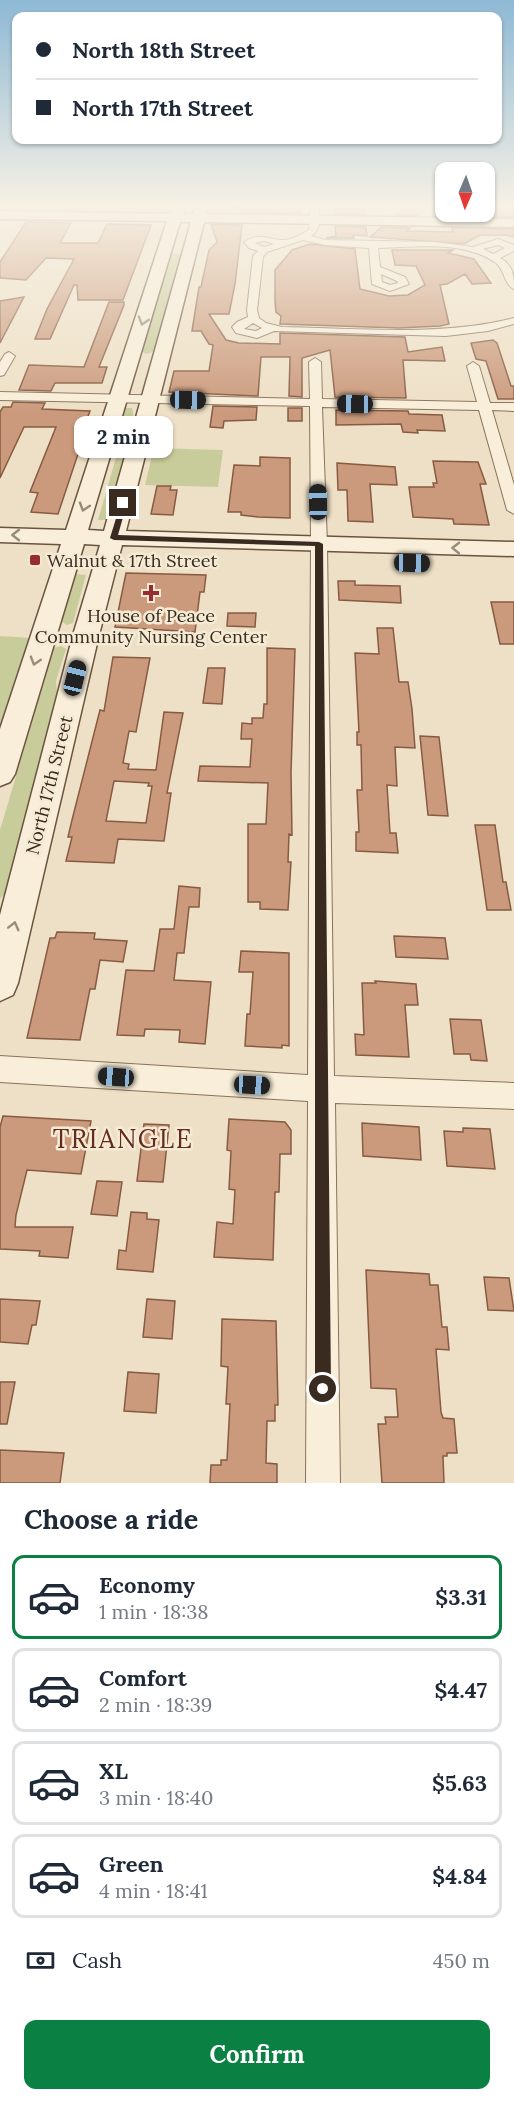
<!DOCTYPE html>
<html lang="en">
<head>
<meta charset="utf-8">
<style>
	:root { --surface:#fff; --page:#f2f2f3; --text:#1f2937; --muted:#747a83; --line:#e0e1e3; --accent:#0b8043 }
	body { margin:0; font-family:Lora,serif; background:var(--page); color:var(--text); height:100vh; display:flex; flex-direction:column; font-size:22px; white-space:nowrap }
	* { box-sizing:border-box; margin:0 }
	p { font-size:20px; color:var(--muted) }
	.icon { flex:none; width:33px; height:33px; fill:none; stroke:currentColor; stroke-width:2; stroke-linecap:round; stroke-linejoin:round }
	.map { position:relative; height:1483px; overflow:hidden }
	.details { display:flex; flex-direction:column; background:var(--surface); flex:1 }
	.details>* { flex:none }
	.guide { position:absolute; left:12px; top:12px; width:490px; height:132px; border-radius:12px; box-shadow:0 2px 4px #0004; display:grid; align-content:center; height:132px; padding:0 24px; background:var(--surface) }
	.needle { width:39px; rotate:182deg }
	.fabs { position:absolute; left:435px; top:162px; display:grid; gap:12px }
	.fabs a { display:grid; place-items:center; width:60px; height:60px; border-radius:12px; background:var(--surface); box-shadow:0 2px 4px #0004; font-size:30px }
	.end { position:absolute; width:27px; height:27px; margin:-14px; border:8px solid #392b1f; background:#fff; box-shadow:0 0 0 3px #fff }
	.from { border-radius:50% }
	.bubble { position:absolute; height:42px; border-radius:12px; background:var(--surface); box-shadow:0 2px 4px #0004; font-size:20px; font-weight:800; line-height:42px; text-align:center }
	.car { position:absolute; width:18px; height:36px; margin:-18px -9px; border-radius:8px; box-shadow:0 0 4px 2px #0007; background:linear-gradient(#222 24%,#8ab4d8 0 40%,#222 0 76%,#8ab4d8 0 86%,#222 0) }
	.guide b { display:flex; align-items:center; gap:21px; height:57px; font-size:22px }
	.guide b+b { border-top:2px solid var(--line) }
	.guide i { width:15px; height:15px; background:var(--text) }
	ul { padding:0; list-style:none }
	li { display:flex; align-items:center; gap:18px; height:84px; margin:0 12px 9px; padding:0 12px; border:3px solid var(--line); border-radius:12px }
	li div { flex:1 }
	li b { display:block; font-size:22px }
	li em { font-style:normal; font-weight:800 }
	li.selected { border-color:var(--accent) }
	li>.icon { width:54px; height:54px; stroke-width:1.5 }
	h2 { padding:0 24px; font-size:27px; line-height:72px }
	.pay { display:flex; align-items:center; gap:15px; height:66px; padding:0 24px; font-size:22px }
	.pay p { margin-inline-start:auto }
	.cta { display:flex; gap:12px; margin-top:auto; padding:12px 24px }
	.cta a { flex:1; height:69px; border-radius:12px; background:var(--accent); color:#fff; font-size:24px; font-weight:800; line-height:69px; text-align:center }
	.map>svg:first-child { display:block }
	.green { fill:#c8cc9a }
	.building { fill:#cb9a7c; stroke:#875b42; stroke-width:1.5; fill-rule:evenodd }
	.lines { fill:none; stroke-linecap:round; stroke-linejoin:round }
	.street-casing { stroke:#89725c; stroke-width:2 }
	.secondary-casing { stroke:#6b533f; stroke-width:3 }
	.street { fill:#f8eed9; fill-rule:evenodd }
	.secondary { fill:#f8eed9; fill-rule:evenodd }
	.oneway { stroke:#988c7c }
	.route { fill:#392b1f }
	.poi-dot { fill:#972d31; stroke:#f5ebd5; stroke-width:2 }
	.labels { text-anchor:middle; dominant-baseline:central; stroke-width:5; stroke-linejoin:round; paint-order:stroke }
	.poi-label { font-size:18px; fill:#392b1f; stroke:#f5ebd5; text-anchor:start }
	.street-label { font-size:18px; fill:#392b1f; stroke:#f5ebd5 }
	.near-quarter-label { font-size:26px; letter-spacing:1.5px; fill:#652b1f; stroke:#f5ebd5 }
</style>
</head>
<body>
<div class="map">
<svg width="514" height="1483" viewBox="0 0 514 1483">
	<rect width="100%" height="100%" fill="#eee0c6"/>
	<path class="green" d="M0 205H173L170 213 164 214 0 212Z
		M175 253 182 255 156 351 146 354 142 351 171 254Z
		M125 408H132L133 412 132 436 122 440 117 437Z
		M154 448 223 450 218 487 145 485Z
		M120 452 127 454 109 520H98L117 454Z
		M76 574 86 575 73 623 67 625 62 622Z
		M0 636 32 638 0 733Z
		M61 646 66 649 56 681 58 706 7 891 0 899V830L54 648Z"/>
	<path class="building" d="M229 205H301V213L246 212Z
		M335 205H363L364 214H334Z
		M408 205H427L419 215H396Z
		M484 205H514V217L447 216 446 212H484Z
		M26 222 71 223 60 243H98L107 224 151 225 123 300H78L77 285H74L50 339H35L47 309 74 259 46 258 26 280 0 278V262Z
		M211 224 242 225 235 284 229 314H209L226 340 239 343 280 344V333L405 337 408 352 442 347 445 361 403 360 406 398 335 397 330 350 302 358V397L289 396 290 357H261L258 396 169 392 174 371H209L213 345 209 344 201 331H192L199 287H201L209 250 217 242Z
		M335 226 366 227 367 236 353 235 354 238H326L336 236Z
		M382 227 410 228 407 231 453 232 452 228 514 229V237L506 235H480L464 244 370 237Z
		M310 244 355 249 360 289 389 296 408 295 425 285 416 266 395 265 392 250H453L448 253 474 259 491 283 472 284 465 274 447 284 440 285 449 324 440 326 399 328 280 324 281 316 276 312 275 301V270L292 250Z
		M24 297 0 343V301Z
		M109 302H124V305L99 367H107L102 383H55L51 391 19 390 29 365 84 367Z
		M493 340 497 343 511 386H514V399H498L486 361 476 359 471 343Z
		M13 402 45 403 42 409 90 411 79 440H82L79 451 58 514 31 512 38 493 30 492 56 427H24L0 478V412L3 407H11Z
		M213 406 257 407 256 420 224 421 223 428 210 427Z
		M288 408H302V421H288Z
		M336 410 408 411 409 414 442 415 445 431 417 430 418 433 403 432 401 424 336 425Z
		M260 457 290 458V518L258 517 241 515V512H228L234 465 260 466Z
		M433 461 478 462 486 484H480L489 525 454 524 453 519 413 517 409 487H434L433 483H437Z
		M337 463 395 467 397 485 370 484 373 522 348 521 347 490H338Z
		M157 486H171L170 490H177L173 515 151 514Z
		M126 573 206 575 204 592H200L195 632 115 627Z
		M338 581H355V585L400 586 401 603 339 600Z
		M491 602H514V644H500Z
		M228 613H256L255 627 227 626Z
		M377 628H393L399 682H408L412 709 415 748 395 747 397 786 387 785 390 833H396L398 853 356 851V832H359L357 790H362L361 745H357V732H359L355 653 379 654Z
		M267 648 295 649 291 772 292 835 289 834 288 862H291L288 910 260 909V902H248V824H266L268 783 198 781 200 766 250 767 252 739H241L242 723 252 724V718H263L264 704H267Z
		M113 657 150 658 136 732 129 731 123 763 129 764 128 769 156 770 164 712 183 713 167 793H171L164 841 118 839 114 863 66 861 72 837H68L72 820 100 710 104 711ZM114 781 149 783 148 786H152L146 823 106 821Z
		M208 668H225L222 704 203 703Z
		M420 736 439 737 448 816 428 815Z
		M475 825H495L503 882H506L511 910H487Z
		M179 886 200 888 199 907H189L184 953H177L174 980 211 982 205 1044 179 1042 180 1030 145 1029 144 1036 117 1035 126 970 154 971 160 929H174Z
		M57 932 95 933 94 939 127 941 123 962 100 960 95 989H90L80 1040 27 1038 50 938H55Z
		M394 936 445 938 448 959 396 957Z
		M241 951 289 953V1046L282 1045V1048L245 1046 247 1014H250L253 972H239Z
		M375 981 416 984 418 1005H405L409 1057 356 1055 355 1034 364 1035 362 983H376Z
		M450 1019 481 1020 487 1061 471 1060 470 1054H454Z
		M3 1116 91 1121 81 1174 27 1170 16 1215 15 1227H73L68 1258 39 1256 40 1251 0 1249V1127Z
		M229 1119 285 1122 291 1130V1154H280L279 1192H275L273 1260 214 1257 217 1222 233 1224 235 1190 229 1189 231 1151 227 1150Z
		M362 1123 419 1127 421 1160 363 1156Z
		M144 1124 169 1125 163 1182 137 1181Z
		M463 1128 490 1129 495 1169 447 1166 444 1131 463 1132Z
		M97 1181 122 1182 117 1216 91 1214Z
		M131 1212 147 1213V1219L159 1220 153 1272 117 1269 119 1250 126 1251Z
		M366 1270 429 1274 430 1285H438L442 1327H447L449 1350 436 1349 441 1412 443 1418 454 1419 457 1453H447V1456H443L444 1483H382L378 1424H386L385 1417H398L396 1389 371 1388Z
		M484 1277 509 1278 514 1311 488 1310Z
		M0 1299 40 1301 36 1325H32L28 1344 0 1342Z
		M147 1299 175 1301 172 1339 143 1337Z
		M222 1319 276 1321 278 1405H275V1421H267L266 1463 277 1464V1483H210L211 1465H221V1460H227L230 1404H226L228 1367 221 1366Z
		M128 1372 159 1374 156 1413 124 1411Z
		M0 1382H15L7 1424H0Z
		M0 1450 64 1453 60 1483H0Z"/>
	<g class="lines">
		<defs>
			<path id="street" d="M311 205H319C319 217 322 229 311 236L325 240 435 242 473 247 498 239 514 245V251L500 258C513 265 514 275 514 289 504 285 505 270 496 263 464 240 416 247 378 248L380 267 405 277 409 284 390 291 372 284 369 248 325 245 303 240 267 252 263 257 257 310 259 318 266 323 282 327C359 328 439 337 514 318V324L488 331 446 336 274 331 257 338 236 333 232 327 237 322 248 317 247 310 253 256 258 251 249 248 244 242C259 232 266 239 282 240 290 241 302 234 309 230ZM265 241 274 244 264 247 255 243ZM498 245 505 248 493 254 483 249ZM381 274 397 281 398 283 390 285 382 282ZM253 323 262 328 256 331 244 329Z
				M9 352 15 356 4 375 0 376V362L5 354Z
				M315 358 321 362 322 399 477 402 467 366 473 362 479 366 490 403H514V411L492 410 514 485V514L507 510 479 410 322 407 327 544 334 1076 514 1083V1109L335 1103 340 1483H306L308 1101 0 1082V1056L308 1075 311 544 310 406 0 400V392L310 399 309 362Z"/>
			<path id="secondary" d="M173 205H185L183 214H193L196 205H208L206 214 514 219V227L204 222 126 531 514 542V556L122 545 99 635 18 983 13 995 0 1001V915L73 635 100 545 84 544 15 774 10 782 0 786V729L61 544 0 542V528L66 530 167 221 0 219V211L170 214ZM180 222H191L104 531 88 530Z"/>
		</defs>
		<use href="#street" class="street-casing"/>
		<use href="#secondary" class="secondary-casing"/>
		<use href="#street" class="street"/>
		<use href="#secondary" class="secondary"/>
	</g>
	<defs><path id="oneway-chevron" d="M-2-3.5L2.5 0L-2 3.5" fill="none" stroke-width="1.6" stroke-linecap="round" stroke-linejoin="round" transform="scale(1.5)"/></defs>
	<g class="oneway">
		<use href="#oneway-chevron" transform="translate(143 321) rotate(107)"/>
		<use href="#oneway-chevron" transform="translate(84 507) rotate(108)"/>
		<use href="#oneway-chevron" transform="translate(16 535) rotate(-180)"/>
		<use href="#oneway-chevron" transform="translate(456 548) rotate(-179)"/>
		<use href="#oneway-chevron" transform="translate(35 661) rotate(107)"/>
		<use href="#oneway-chevron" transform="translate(14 926) rotate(-76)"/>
	</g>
	<linearGradient id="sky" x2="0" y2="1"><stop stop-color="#8eb9d5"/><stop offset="0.5" stop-color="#f7f1e5"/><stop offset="1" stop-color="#f7f1e5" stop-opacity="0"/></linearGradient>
	<rect width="514" height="412" fill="url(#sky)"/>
	<path class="route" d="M121 502 127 503 118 535 319 542 323 544 331 1389 329 1395 323 1397 317 1395 315 1389V546L114 540 110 538Z"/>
	<g class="poi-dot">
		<rect x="29" y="554" width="12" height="12" rx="3"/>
		<path d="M148 584h6v6h6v6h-6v6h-6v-6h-6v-6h6z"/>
	</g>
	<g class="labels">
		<g class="poi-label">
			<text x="47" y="560">Walnut &amp; 17th Street</text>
			<text x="151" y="615" text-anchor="middle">House of Peace<tspan x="151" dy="21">Community Nursing Center</tspan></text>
		</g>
		<g class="street-label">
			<text transform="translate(49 785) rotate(-76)">North 17th Street</text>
		</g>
		<g class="near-quarter-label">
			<text x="123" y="1138">TRIANGLE</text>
		</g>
	</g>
</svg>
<div class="fabs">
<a><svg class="needle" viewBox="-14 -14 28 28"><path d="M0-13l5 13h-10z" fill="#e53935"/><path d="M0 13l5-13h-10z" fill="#747a83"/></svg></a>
</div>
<i class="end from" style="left:323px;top:1389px"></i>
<i class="end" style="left:123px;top:503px"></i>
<div class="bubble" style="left:74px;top:416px;width:99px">2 min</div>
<i class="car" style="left:188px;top:400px;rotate:91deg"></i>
<i class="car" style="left:355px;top:404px;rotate:271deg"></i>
<i class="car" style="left:318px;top:502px;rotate:359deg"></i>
<i class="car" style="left:412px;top:563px;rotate:91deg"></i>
<i class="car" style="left:75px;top:678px;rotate:14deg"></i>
<i class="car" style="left:116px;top:1077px;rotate:274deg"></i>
<i class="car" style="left:252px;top:1085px;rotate:93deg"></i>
<div class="guide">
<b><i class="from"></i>North 18th Street</b>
<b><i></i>North 17th Street</b>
</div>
</div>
<section class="details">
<h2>Choose a ride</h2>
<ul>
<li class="selected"><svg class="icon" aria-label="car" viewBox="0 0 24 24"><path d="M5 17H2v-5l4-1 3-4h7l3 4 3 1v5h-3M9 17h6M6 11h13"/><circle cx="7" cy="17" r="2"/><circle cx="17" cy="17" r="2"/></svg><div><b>Economy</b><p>1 min · 18:38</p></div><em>$3.31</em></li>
<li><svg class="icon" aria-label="car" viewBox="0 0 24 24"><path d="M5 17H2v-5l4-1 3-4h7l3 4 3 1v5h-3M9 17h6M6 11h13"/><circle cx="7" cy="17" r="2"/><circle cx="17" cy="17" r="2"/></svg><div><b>Comfort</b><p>2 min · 18:39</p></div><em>$4.47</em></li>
<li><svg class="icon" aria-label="car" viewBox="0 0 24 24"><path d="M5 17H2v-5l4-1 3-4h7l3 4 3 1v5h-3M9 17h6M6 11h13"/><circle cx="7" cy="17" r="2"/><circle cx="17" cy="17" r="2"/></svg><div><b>XL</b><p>3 min · 18:40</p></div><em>$5.63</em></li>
<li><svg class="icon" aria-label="car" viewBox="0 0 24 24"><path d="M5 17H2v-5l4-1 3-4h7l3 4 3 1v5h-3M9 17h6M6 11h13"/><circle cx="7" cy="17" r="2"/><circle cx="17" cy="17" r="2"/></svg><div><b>Green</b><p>4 min · 18:41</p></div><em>$4.84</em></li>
</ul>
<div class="pay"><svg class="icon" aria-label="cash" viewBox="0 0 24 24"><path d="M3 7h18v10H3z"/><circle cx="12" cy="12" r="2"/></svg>Cash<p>450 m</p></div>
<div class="cta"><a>Confirm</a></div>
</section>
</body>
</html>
